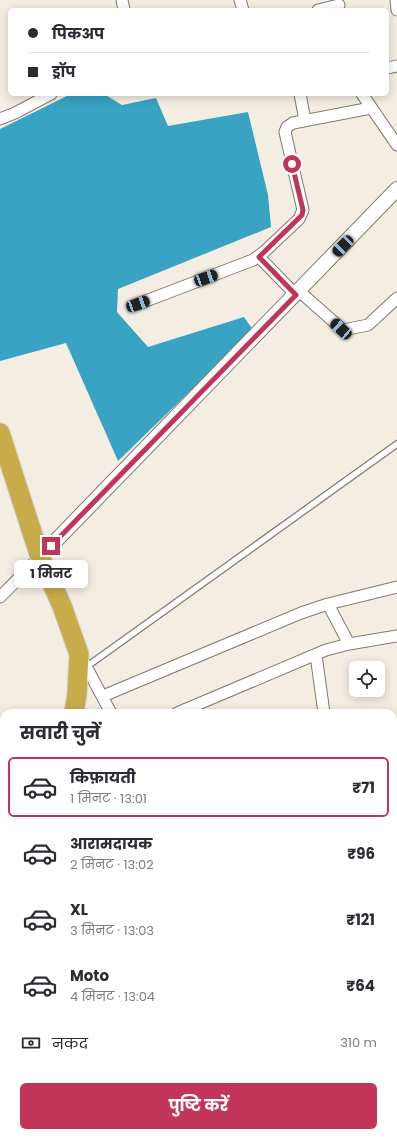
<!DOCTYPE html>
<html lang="hi">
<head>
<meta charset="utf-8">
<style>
	:root { --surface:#fff; --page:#f2f2f3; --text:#2b2b33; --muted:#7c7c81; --line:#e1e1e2; --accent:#c33459 }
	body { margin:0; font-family:Poppins,"Noto Sans Devanagari",sans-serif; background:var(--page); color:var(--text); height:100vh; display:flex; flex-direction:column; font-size:15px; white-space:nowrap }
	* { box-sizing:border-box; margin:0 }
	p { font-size:13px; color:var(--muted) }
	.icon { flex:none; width:22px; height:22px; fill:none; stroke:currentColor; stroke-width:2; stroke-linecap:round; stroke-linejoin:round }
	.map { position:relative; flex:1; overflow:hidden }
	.panel { position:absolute; left:0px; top:709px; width:397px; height:428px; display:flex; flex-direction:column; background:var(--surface); border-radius:12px 12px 0 0; box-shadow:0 2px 10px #0003 }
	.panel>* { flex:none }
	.guide { position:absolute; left:8px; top:8px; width:381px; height:88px; border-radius:6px; box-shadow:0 2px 10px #0003; display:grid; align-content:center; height:88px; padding:0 20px; background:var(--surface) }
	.buttons { position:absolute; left:349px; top:661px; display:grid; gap:8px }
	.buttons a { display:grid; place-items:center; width:36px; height:36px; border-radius:6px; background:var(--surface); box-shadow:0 2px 10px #0003; font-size:20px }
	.end { position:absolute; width:18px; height:18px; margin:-9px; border:5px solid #c33459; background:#fff; box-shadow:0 0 0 2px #fff }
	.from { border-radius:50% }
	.bubble { position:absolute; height:28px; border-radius:6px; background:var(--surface); box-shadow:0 2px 10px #0003; font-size:13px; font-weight:700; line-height:28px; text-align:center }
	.car { position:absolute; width:12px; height:24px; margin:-12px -6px; border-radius:5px; box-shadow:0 0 3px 1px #0007; background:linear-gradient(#222 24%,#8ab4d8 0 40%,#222 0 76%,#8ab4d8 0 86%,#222 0) }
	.guide b { display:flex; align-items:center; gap:14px; height:38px; font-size:15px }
	.guide b+b { border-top:1px solid var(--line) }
	.guide i { width:10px; height:10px; background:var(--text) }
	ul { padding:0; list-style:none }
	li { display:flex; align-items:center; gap:12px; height:60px; margin:0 8px 6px; padding:0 12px; border:2px solid transparent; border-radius:6px }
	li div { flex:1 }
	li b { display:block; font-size:15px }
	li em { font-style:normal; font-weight:700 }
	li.active { border-color:var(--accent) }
	li>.icon { width:36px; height:36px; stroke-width:1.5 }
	h2 { padding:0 20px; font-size:18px; line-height:48px }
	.pay { display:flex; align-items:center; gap:10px; height:44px; padding:0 20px; font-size:15px }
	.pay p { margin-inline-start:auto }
	.cta { display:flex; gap:8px; margin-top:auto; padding:8px 20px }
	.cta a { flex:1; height:46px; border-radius:6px; background:var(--accent); color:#fff; font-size:16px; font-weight:700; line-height:46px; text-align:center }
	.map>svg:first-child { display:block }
	.water { fill:#38a3c3 }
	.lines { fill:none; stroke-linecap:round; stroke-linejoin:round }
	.service-casing { stroke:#807b70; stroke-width:8 }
	.minor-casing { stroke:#807b70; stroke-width:13 }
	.tertiary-casing { stroke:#807b70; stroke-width:16 }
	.trunk-casing { stroke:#cfcece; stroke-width:21 }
	.service { stroke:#fff; stroke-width:5.5 }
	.minor { stroke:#fff; stroke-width:11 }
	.tertiary { stroke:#fff; stroke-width:14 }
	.trunk { stroke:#c8ac4a; stroke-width:19 }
	.route { stroke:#c33459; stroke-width:5 }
</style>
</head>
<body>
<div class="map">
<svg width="397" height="1137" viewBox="0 0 397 1137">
	<rect width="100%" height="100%" fill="#f3ede2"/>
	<path class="water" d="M71 94H104L122 105 156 98 168 126 248 112 268 195 271 227 118 289 117 312 148 347 244 317 253 330 118 461 66 343 0 361V129Z"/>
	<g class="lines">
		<defs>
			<path id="service" d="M86 667 397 444
				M0 978 4 979"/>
			<path id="minor" d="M122 0 124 10
				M240 0 243 10
				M396 0 397 10
				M318 10 339 5
				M387 68 397 66
				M300 94 305 120
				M362 94 397 145
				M0 119 15 113 51 94
				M259 257 296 295
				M299 291 343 330 368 325 397 298
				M138 304 253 260 265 251 299 219 303 210 285 132 287 127 293 123 371 108
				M0 597 40 557
				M328 604 349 644
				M316 655 324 713
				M81 657 111 713
				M103 696 301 613 328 604 397 587
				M177 713 326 650 349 644 397 636
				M393 781 397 780
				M393 883H397
				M189 1133 190 1137
				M307 1133 309 1137"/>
			<path id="tertiary" d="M40 557 397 189"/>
			<path id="trunk" d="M0 433 40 557 62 606 79 654 77 694 74 713
				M0 925 4 914"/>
		</defs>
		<use href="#service" class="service-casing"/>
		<use href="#minor" class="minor-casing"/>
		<use href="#tertiary" class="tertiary-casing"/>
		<use href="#trunk" class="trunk-casing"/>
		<use href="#service" class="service"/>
		<use href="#minor" class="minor"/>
		<use href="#tertiary" class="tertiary"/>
		<use href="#trunk" class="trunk"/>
	</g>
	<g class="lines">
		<path class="route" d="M51 546 296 295 259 257 302 215 303 210 292 164"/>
	</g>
</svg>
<div class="buttons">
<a><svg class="icon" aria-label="locate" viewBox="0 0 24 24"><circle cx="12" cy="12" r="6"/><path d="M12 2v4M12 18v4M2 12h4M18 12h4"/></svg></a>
</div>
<i class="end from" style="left:292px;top:164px"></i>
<i class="end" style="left:51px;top:546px"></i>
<div class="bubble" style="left:14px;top:560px;width:74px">1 मिनट</div>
<i class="car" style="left:343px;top:246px;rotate:224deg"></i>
<i class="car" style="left:206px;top:278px;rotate:70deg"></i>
<i class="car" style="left:138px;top:304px;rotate:70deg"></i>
<i class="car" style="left:341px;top:329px;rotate:312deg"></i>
<div class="guide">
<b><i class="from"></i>पिकअप</b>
<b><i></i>ड्रॉप</b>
</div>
<section class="panel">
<h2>सवारी चुनें</h2>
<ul>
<li class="active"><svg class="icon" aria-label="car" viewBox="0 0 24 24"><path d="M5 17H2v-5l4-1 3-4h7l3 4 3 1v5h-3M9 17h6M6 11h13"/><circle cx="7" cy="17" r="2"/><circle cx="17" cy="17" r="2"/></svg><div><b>किफ़ायती</b><p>1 मिनट · 13:01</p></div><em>₹71</em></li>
<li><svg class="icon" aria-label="car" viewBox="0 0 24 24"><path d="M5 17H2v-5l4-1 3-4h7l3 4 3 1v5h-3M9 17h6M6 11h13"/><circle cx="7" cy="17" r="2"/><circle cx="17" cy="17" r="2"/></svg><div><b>आरामदायक</b><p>2 मिनट · 13:02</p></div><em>₹96</em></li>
<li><svg class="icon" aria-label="car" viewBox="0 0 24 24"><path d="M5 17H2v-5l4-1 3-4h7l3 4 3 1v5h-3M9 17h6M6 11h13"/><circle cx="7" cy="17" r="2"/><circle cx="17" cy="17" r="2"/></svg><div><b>XL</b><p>3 मिनट · 13:03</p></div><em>₹121</em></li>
<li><svg class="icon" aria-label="car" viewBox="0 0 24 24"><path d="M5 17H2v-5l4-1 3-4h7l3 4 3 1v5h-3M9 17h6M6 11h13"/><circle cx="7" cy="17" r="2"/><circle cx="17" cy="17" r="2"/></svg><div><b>Moto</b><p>4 मिनट · 13:04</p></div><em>₹64</em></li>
</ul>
<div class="pay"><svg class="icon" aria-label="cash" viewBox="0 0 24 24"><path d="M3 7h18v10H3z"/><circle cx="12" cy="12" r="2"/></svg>नकद<p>310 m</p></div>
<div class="cta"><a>पुष्टि करें</a></div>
</section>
</div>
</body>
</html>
